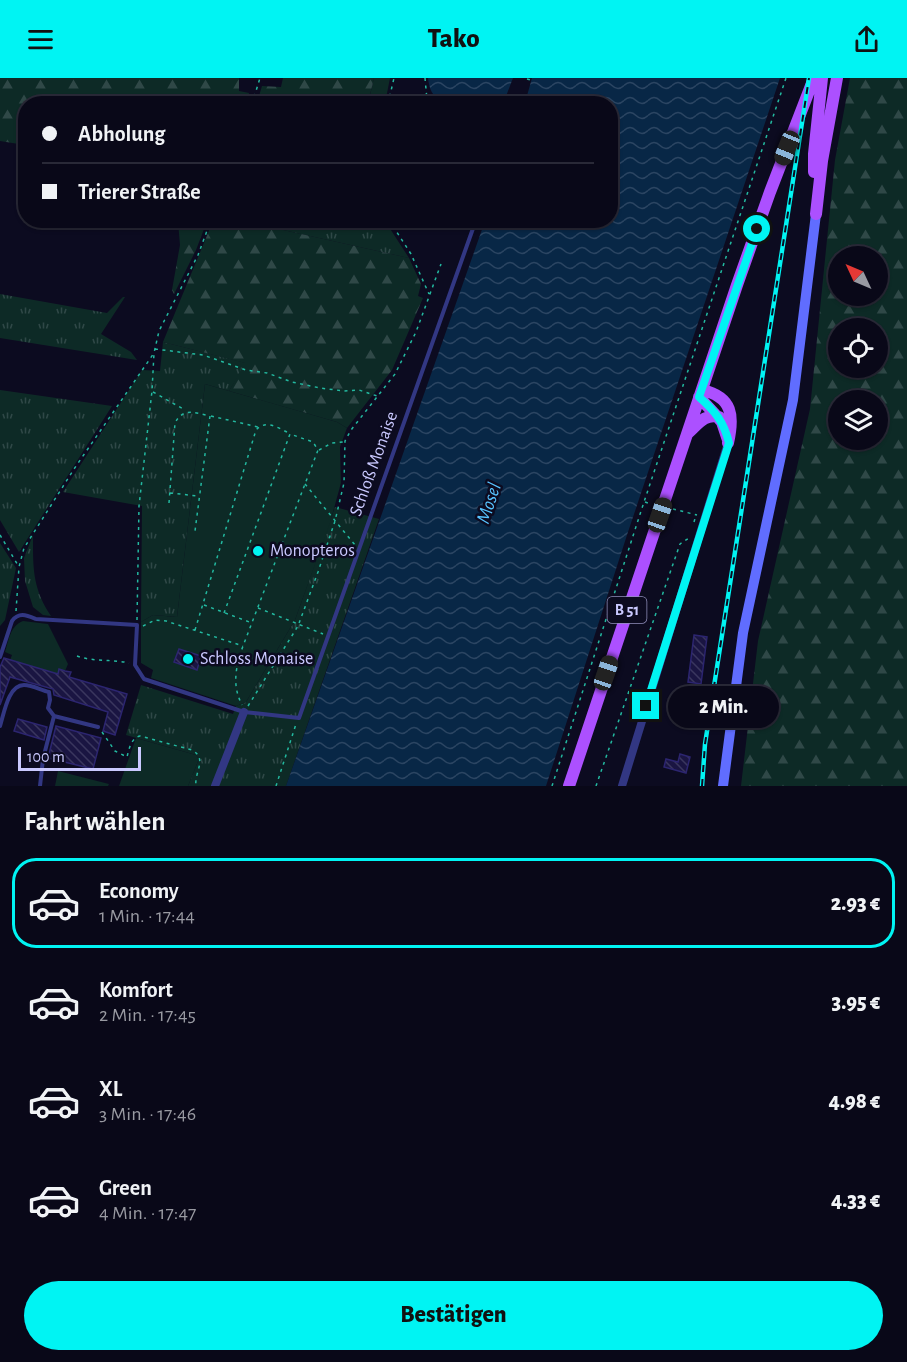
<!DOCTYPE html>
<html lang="de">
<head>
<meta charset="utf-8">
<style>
	:root { --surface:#090818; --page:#121121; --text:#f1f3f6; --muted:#999aa2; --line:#292937; --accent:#00f4f3 }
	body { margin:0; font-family:"Alegreya Sans",sans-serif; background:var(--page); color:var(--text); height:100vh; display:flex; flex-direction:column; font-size:22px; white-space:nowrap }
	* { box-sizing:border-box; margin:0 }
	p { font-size:20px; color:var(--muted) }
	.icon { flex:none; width:33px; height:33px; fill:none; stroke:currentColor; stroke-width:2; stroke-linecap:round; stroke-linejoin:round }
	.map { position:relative; height:708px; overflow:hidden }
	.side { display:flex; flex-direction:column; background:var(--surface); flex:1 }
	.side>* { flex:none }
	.top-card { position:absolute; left:18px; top:18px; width:600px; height:132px; border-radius:24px; box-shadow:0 2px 4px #0004,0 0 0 2px var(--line); display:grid; align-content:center; height:132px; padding:0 24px; background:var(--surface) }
	.needle { width:39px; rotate:314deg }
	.fabs { position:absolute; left:828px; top:168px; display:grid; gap:12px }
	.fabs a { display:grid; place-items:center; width:60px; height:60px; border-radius:50%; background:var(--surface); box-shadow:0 2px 4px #0004,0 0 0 2px var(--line); font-size:30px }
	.scale { position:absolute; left:18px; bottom:15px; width:123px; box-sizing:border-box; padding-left:6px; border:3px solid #cac9ff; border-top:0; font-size:16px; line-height:21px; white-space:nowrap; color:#cac9ff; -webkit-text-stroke:4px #0c0b20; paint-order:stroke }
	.end { position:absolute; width:27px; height:27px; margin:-14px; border:8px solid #00f4f3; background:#111; box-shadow:0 0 0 3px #111 }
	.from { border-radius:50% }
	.bubble { position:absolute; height:42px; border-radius:21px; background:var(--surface); box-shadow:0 2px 4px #0004,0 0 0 2px var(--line); font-size:20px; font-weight:800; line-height:42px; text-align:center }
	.car { position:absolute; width:18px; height:36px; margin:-18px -9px; border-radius:8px; box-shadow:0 0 4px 2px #0007; background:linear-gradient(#222 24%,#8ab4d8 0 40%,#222 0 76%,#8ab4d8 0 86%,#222 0) }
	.top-card b { display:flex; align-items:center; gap:21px; height:57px; font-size:22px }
	.top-card b+b { border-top:2px solid var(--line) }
	.top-card i { width:15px; height:15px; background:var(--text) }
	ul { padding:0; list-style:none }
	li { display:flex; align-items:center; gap:18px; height:90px; margin:0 12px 9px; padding:0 12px; border:3px solid transparent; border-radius:24px }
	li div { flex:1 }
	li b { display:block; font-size:22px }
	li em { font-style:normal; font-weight:800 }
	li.on { border-color:var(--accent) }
	li>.icon { width:54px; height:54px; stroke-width:1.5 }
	h2 { padding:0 24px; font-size:27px; line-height:72px }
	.button { display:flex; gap:12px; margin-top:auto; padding:12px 24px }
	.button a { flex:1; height:69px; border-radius:36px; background:var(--accent); color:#111; font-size:24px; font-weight:800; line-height:69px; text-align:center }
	header { display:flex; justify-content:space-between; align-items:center; height:78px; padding:0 24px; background:var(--accent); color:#111; font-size:27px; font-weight:800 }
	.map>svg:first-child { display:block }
	.grass { fill:url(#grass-tufts) }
	.forest { fill:url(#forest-firs); fill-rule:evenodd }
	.park { fill:#0d2a26 }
	.water { fill:url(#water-waves) }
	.building { fill:url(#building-back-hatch); stroke:#2c2570; stroke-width:1.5 }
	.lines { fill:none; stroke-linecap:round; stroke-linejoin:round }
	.path { stroke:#23b9a0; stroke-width:1.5; stroke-dasharray:3 4.5; stroke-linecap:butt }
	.lane { stroke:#323783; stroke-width:4 }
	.street { stroke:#323783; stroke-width:8 }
	.secondary { stroke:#606dff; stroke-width:10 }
	.primary { stroke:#ac50ff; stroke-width:12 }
	.rail-casing { stroke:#00f4f3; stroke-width:4.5 }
	.rail { stroke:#0c0b20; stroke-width:2; stroke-dasharray:7; stroke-linecap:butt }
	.route { stroke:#00f4f3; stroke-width:8 }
	.poi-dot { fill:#00f4f3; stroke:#0c0b20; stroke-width:2 }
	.labels { text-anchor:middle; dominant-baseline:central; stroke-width:5; stroke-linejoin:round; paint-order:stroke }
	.shield { fill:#0c0b20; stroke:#9190bc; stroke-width:1.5 }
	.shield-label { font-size:16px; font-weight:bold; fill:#cac9ff }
	.street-label { font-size:18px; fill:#cac9ff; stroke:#0c0b20 }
	.poi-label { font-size:18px; fill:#cac9ff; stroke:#0c0b20; text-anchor:start }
	.water-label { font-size:20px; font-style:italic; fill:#57c3ff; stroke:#0c0b20 }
</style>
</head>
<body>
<header><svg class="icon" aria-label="menu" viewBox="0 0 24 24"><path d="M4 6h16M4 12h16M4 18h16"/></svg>Tako<svg class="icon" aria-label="share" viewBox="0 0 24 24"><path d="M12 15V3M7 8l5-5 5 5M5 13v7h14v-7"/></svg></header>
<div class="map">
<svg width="907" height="708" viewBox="0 0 907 708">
	<defs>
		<pattern id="grass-tufts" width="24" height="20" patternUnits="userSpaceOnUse" patternTransform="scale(1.5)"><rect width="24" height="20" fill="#0d2a26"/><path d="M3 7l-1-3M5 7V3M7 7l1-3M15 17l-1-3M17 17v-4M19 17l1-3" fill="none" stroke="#2f4847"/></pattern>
		<pattern id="forest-firs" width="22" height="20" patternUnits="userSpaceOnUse" patternTransform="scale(1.5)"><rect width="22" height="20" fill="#0d2a26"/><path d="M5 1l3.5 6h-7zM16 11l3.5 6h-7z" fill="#2f4847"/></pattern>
		<pattern id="water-waves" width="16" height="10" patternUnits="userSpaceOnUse" patternTransform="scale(1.5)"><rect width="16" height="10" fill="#082746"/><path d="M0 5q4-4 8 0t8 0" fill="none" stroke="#2b4562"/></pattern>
		<pattern id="building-back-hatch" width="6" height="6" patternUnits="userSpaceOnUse" patternTransform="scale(1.5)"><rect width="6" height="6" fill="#1a1542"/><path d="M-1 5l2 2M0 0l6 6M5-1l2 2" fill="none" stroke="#3a365e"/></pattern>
	</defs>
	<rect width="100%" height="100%" fill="#0c0b20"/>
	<path class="grass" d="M374 0H390L385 25 368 26Z
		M243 143H385L409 180Z
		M0 216 107 235 123 219H125L101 256 131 274 137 282 0 260Z
		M163 264 246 285 229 313 205 306 177 539 153 537 141 544 142 428 63 414 142 292 160 293Z
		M0 312 112 328 19 474 0 442Z
		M335 429 379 441 286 708H188L199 681 196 677 126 657 141 607 233 636 236 628 246 624 295 542Z
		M33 457C33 489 32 510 51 538L43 537 33 529 25 503 24 480Z
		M0 465 16 490 5 542 0 548Z"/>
	<path class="forest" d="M0 0H239V13L249 15 247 26H26L25 67 0 63Z
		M283 0H374L368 25H257L262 8 281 9Z
		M850 0H907V708H741L758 563 810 331 835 82ZM838 178H878V218H838ZM878 250V290H838V250ZM878 322V362H838V322Z
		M178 143H207L196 172 174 216 172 212 180 167Z
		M213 143H243L409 180 421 206 418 218 423 220 392 292 347 350 337 344 229 313 245 285 163 264Z"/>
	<path class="park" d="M205 306 337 344 347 350 340 369 341 405 330 445 295 542 246 624 236 628 151 600 153 592 141 585V544L153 537 177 539Z
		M23 543 48 546 68 586 65 593 59 591 58 596 10 582 12 577 5 574C9 562 10 548 23 543Z
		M136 660 196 677 199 681 188 708H119Z
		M58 693 109 706 108 708H55Z"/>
	<path class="water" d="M428 0H513L503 26C492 26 481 25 470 25 449 25 431 28 428 0Z
		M532 0H780L627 457 546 708H286L485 143 610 142V26L525 25Z"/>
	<path class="building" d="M694 557 707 559 701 606 688 604Z
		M179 571 201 578 197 592 174 584Z
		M4 580 58 596 59 591 65 593 71 594 69 599 127 616 115 657 103 653 108 634 54 617 53 611 10 599 0 627V589Z
		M681 621 691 625 684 647 674 644Z
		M18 641 47 649 44 662 14 653Z
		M56 648 101 660 93 691 48 680Z
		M680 676 690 679 686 695 664 689 666 681 678 684Z"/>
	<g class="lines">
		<path class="path" d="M425 0 427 22 433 26
			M527 1 534 3
			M252 26 260 0
			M388 26 394 0
			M389 142 411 176 429 216
			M155 271 203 277 246 292 267 295 292 304 320 310 344 313 359 312 377 318
			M153 314 185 332
			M211 338 258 349
			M319 372 332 365 343 364
			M305 406 355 467
			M170 415 198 418
			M645 424 651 426
			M169 425 175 345C183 329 196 335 210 338L195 453
			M673 431 697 437
			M694 444 696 437
			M0 457 19 489
			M204 527 252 545
			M258 530 323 556
			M16 533 19 489 24 470 74 391 154 275
			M224 535 290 356 313 364 318 372 240 576C235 595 233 609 242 627
			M137 542 139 428 152 313 154 275 159 253 198 177 211 142
			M143 548 155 542 166 543 243 568
			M195 552 256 352C266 341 278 350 289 355
			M77 578C93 584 112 581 129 585
			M248 628 298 548 318 494 335 443 344 405 345 363 351 352 395 296 416 254 441 186
			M102 654 115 673 127 679C129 671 131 660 140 658L192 672C208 681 194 694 196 708
			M276 708 296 646
			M552 708 644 424 786 0
			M596 708 680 466 689 460"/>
		<path class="lane" d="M0 579 12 543C19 534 26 537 36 541L137 547 135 587 144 601 244 634 299 640 476 142
			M0 648C4 636 8 607 24 607 32 607 41 612 49 614L50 622 48 630 54 638
			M40 708 43 681 54 638 98 649"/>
		<path class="street" d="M215 708 244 634
			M622 708 728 365"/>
		<path class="secondary" d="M723 708 743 555 793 322 816 136"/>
		<path class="primary" d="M814 94V76L822 0
			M816 136 822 83 837 0
			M702 312C733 319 734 338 728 365
			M699 319 722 344 728 362
			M688 355C698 346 705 335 719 339
			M569 708 737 207 770 114 814 0"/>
		<defs>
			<path id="rail" d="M702 708 705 666 809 0"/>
		</defs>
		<use href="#rail" class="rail-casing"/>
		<use href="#rail" class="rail"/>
	</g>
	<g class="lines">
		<path class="route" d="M646 628 729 365C724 344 715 333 699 319L757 151"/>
	</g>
	<g class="poi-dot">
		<circle cx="258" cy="473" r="6"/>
		<circle cx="188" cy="581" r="6"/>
	</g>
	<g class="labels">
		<rect class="shield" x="607.5" y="519" width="39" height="26" rx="4.5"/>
		<g class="shield-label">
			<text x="627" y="532">B 51</text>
		</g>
		<g class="street-label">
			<text transform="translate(374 386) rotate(-70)">Schloß Monaise</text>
		</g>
		<g class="poi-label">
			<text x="270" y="473">Monopteros</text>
			<text x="200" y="581">Schloss Monaise</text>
		</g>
		<g class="water-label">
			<text transform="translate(489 425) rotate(-72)">Mosel</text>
		</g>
	</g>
</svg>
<div class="fabs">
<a><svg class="needle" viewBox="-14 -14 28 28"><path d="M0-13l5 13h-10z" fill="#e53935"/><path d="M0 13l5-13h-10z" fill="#999aa2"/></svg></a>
<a><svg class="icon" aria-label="locate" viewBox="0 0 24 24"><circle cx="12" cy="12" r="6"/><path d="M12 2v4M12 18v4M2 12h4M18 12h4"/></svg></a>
<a><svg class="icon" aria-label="layers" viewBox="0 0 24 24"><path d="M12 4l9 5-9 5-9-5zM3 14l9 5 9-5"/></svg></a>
</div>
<div class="scale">100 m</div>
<i class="end from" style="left:757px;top:151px"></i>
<i class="end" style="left:646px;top:628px"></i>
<div class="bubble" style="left:668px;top:608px;width:111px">2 Min.</div>
<i class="car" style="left:787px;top:70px;rotate:202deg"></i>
<i class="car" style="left:660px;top:437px;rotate:19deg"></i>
<i class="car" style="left:606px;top:595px;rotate:19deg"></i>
<div class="top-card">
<b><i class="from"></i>Abholung</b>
<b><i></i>Trierer Straße</b>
</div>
</div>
<section class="side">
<h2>Fahrt wählen</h2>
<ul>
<li class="on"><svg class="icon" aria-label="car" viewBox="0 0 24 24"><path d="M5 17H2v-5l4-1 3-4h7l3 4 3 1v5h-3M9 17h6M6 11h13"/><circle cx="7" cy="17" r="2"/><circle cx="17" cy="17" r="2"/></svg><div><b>Economy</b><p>1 Min. · 17:44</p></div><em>2.93 €</em></li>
<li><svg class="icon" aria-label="car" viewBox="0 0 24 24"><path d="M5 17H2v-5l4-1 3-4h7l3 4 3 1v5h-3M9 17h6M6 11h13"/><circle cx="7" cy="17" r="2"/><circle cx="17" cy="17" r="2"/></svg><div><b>Komfort</b><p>2 Min. · 17:45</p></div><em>3.95 €</em></li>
<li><svg class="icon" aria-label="car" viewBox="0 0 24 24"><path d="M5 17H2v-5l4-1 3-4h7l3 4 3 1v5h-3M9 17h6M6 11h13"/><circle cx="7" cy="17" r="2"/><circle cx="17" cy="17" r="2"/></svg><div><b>XL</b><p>3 Min. · 17:46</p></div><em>4.98 €</em></li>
<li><svg class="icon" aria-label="car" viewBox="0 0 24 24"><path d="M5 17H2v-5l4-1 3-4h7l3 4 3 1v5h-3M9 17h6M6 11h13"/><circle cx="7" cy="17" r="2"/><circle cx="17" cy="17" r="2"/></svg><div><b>Green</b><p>4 Min. · 17:47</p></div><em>4.33 €</em></li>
</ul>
<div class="button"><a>Bestätigen</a></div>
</section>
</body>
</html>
